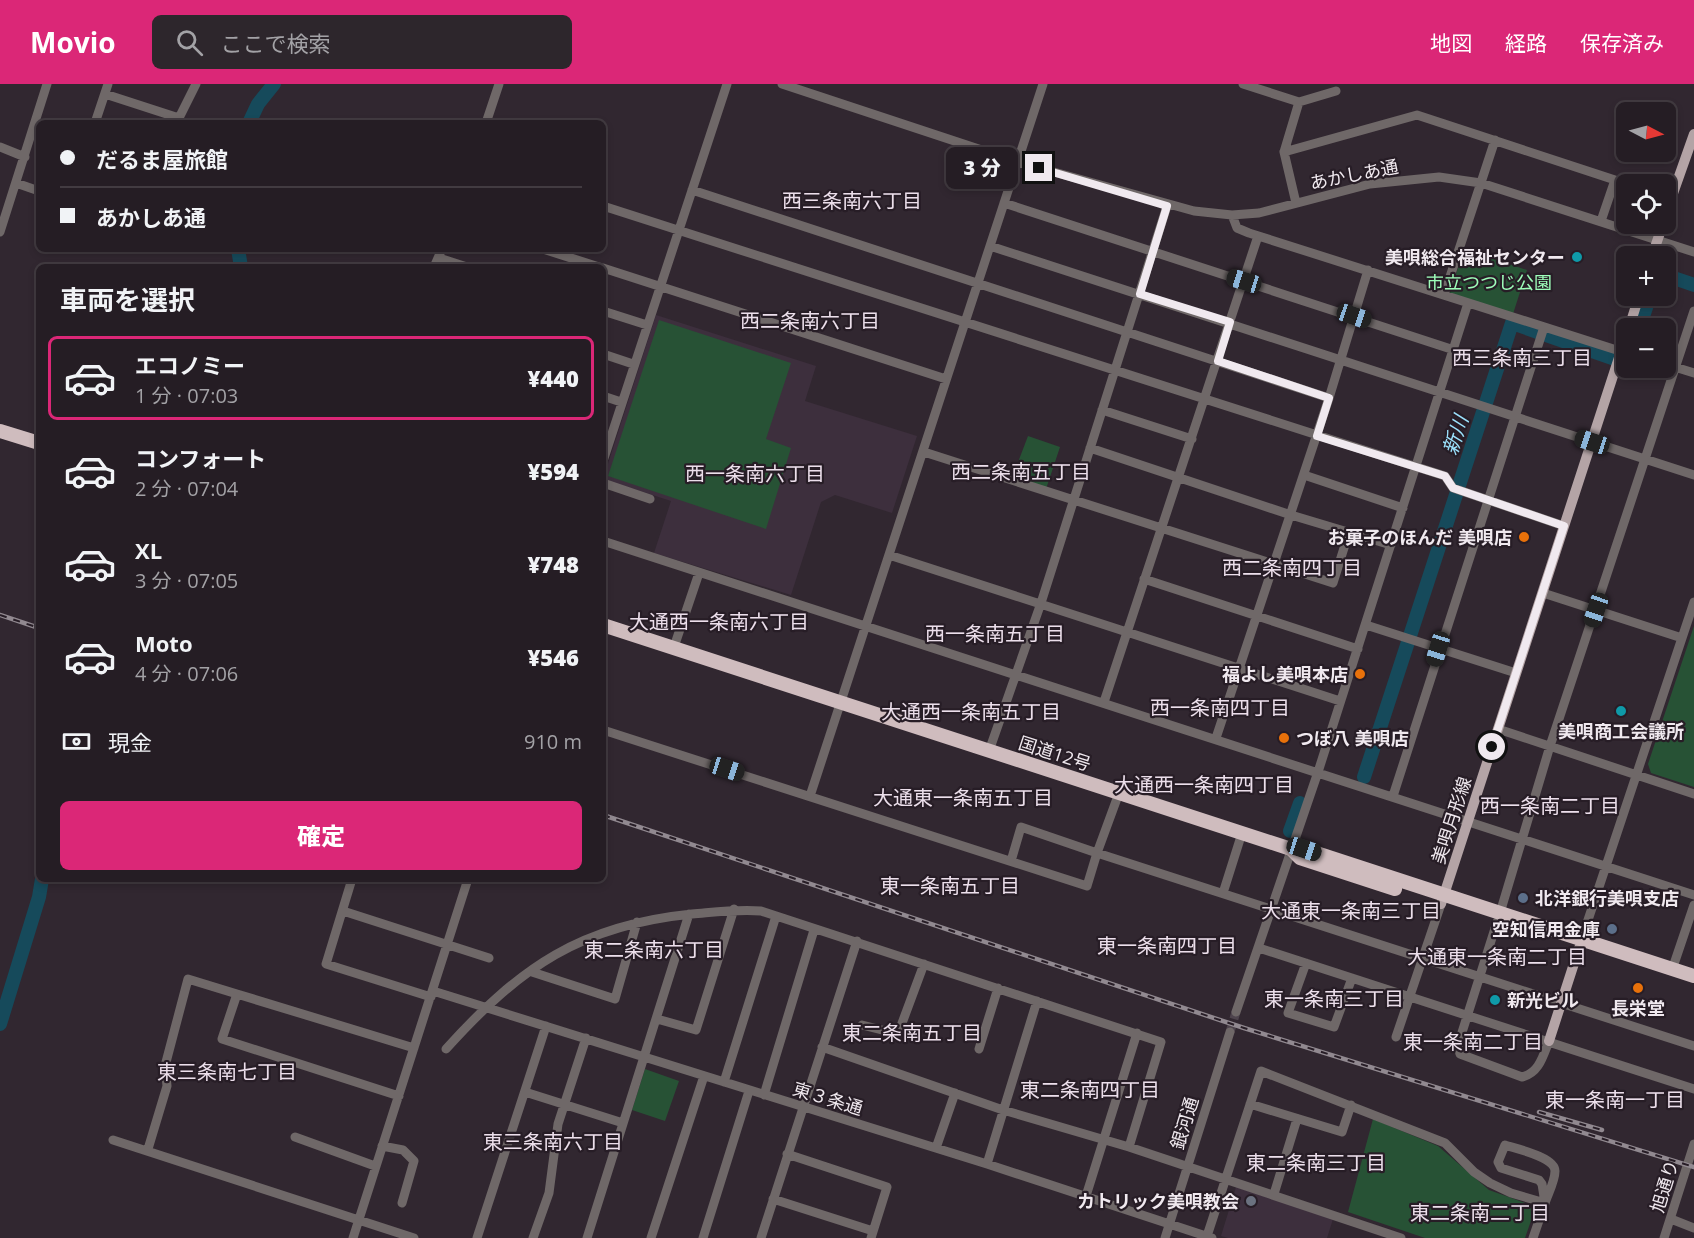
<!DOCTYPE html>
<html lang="ja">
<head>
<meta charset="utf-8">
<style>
	:root { --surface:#251d24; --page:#2d262c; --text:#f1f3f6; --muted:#a3a2a6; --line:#423b41; --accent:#db2777 }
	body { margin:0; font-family:"Open Sans","Noto Sans JP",sans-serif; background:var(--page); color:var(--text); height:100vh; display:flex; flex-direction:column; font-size:22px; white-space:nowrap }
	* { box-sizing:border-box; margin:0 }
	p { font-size:20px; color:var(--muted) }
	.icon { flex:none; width:33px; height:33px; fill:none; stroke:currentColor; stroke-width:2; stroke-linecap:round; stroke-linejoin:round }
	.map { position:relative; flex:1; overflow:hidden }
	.drawer { position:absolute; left:36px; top:180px; width:570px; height:618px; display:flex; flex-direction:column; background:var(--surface); border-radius:9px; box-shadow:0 3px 9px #0003,0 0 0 2px var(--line) }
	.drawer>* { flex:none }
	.guide { position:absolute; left:36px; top:36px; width:570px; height:132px; border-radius:9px; box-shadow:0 3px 9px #0003,0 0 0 2px var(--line); display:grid; align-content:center; height:132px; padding:0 24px; background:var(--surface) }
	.needle { width:39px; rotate:96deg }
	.fabs { position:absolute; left:1616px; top:18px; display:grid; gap:12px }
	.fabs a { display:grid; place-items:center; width:60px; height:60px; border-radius:9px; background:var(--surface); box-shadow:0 3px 9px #0003,0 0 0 2px var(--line); font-size:30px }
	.end { position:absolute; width:27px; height:27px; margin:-14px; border:8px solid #f0e9ef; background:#111; box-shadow:0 0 0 3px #111 }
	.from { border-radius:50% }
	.bubble { position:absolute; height:42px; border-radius:9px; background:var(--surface); box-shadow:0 3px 9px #0003,0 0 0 2px var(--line); font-size:20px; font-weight:800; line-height:42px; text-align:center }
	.car { position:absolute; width:18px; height:36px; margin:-18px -9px; border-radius:8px; box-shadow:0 0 4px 2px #0007; background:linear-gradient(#222 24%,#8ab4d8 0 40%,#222 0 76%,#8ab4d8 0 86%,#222 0) }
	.guide b { display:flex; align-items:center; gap:21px; height:57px; font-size:22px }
	.guide b+b { border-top:2px solid var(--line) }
	.guide i { width:15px; height:15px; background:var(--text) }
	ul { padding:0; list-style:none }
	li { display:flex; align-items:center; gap:18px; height:84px; margin:0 12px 9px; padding:0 12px; border:3px solid transparent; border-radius:9px }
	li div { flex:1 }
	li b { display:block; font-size:22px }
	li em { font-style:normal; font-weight:800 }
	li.selected { border-color:var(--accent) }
	li>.icon { width:54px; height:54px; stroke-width:1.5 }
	h2 { padding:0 24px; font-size:27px; line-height:72px }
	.pay { display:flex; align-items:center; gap:15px; height:66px; padding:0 24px; font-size:22px }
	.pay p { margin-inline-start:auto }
	.button { display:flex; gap:12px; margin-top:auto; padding:12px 24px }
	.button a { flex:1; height:69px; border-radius:9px; background:var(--accent); color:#fff; font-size:24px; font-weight:800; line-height:69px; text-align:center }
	header { display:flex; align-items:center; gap:36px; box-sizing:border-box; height:84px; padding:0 30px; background:var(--accent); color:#fff }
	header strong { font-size:28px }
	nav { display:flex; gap:33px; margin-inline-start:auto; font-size:21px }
	.search { width:420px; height:54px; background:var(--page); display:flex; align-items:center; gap:15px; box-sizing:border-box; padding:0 21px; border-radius:9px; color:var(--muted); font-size:22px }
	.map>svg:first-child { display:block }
	.built { fill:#3d2f3d }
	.green { fill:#275235 }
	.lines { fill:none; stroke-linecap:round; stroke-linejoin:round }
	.river { stroke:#164a5b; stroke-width:14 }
	.minor-tunnel { stroke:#4e444d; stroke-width:9; stroke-dasharray:9 4.5; stroke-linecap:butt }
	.minor { stroke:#6f6868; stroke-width:9 }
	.major { stroke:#b4a4a6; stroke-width:10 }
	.highway { stroke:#cfbcbe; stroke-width:14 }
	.rail-casing { stroke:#918990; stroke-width:4.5 }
	.rail { stroke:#271d26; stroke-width:2; stroke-dasharray:7; stroke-linecap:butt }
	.route { stroke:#f0e9ef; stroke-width:8 }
	.culture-dot { fill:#0f9aa8; stroke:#271d26; stroke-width:2 }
	.food-dot { fill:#e8710a; stroke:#271d26; stroke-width:2 }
	.service-dot { fill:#5c6f8a; stroke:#271d26; stroke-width:2 }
	.worship-dot { fill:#6b7280; stroke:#271d26; stroke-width:2 }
	.labels { text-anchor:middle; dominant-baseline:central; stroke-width:4.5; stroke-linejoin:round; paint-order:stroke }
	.street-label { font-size:18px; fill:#f0e9ef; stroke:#271d26 }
	.poi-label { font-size:18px; font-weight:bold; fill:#f0e9ef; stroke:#271d26; text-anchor:end }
	.park-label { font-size:18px; fill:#9efeba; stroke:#271d26 }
	.neighbourhood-label { font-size:20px; fill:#ecdfeb; stroke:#271d26 }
	.water-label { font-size:20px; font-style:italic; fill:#9ce2fd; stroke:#271d26 }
</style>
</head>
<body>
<header>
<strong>Movio</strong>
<div class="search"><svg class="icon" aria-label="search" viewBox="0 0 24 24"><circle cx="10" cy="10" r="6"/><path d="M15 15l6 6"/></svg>ここで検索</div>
<nav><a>地図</a><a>経路</a><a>保存済み</a></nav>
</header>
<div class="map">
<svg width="1694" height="1154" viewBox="0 0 1694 1154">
	<rect width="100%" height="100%" fill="#312730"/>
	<path class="built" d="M656 231 816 282 805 317 917 352 892 429 835 411 821 418 791 511 654 469 671 417 603 395Z
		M1236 1103 1333 1135 1327 1154H1228L1221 1152Z"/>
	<path class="green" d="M1464 165 1527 186 1513 230 1450 209Z
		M659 236 791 279 766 355 791 364 766 445 608 392Z
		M1028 352 1060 363 1046 405 1012 394Z
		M1694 542V703L1651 689 1648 680Z
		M645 985 679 997 665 1037 632 1026Z
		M1373 1035 1438 1062 1489 1106 1531 1121 1534 1128 1525 1154H1425L1348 1128Z"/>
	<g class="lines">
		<path class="river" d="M249 39 258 20 274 0
			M238 165 241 183
			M1665 191 1694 201
			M1639 244 1650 212
			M1364 693 1512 239 1626 279
			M1290 747 1300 719
			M0 940 39 813 42 795"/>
		<path class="minor-tunnel" d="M1230 948 1236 928"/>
		<path class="minor" d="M782 0 1018 78 1194 127 1232 131 1259 129 1370 100 1439 93 1481 99 1694 168
			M1243 0 1299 18
			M105 10 179 34 177 39
			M179 34 196 0
			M95 39 108 0
			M486 39 499 0
			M0 63 25 73
			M1284 68 1299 18 1336 7
			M16 99 39 107
			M692 106 1329 314 1368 186
			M1004 119 1454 266
			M1296 119 1284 68 1417 31 1615 96 1601 137
			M603 122 1445 392 1453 404 1564 442
			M1232 131 1237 144 1249 149 1626 269
			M0 148 47 0
			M990 162 1694 391
			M543 165 599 183
			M439 174 467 183
			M434 183 442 165
			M603 184 946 295
			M1444 211 1495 56
			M603 227 647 241
			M603 270 633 280
			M1665 280 1694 289
			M603 312 621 318
			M1102 326 1192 355
			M1090 364 1291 431 1391 461
			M924 368 1333 499 1349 448
			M603 377 727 0
			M1304 391 1403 424
			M603 399 650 415
			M603 457 1694 811
			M889 471 1340 617
			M1144 495 1358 565
			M1543 509 1682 554
			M1366 541 1516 589
			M674 563 699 489
			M1104 618 1258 152
			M1498 645 1694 710
			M603 646 1087 802 1097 769 1694 962
			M1216 654 1329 314
			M989 667 1041 519 1167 122
			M810 712 1043 0
			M1393 712 1544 243
			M1011 777 1021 743 1097 769 1119 709
			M352 795 326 880 431 913
			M1223 809 1242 749
			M343 827 489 874
			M1500 829 1550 662 1694 227
			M1497 838 1458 961 1460 970 1522 993C1539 989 1543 972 1549 957
			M1580 860 1694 518
			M1259 864 1694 1005
			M1306 879 1288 929 1334 943 1352 894
			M1672 886 1694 821
			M532 888 615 915 637 838
			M433 907 987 1080 1212 1154
			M1236 928 1318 688 1468 219
			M657 935 696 946 734 825
			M862 941 898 950 924 880
			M1396 953 1441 820
			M822 963 1003 1026 1129 1063 1401 1154
			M446 965C520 883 581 841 692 830 716 828 737 825 761 827L1161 958 1129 1063
			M979 965 998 904
			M724 998 776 832
			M525 1008 623 1039
			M764 1011 814 846
			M399 1012 222 955 237 910 414 964
			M1250 1020 1342 1048 1351 1021
			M295 1053 375 1082
			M113 1056 414 1154
			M1505 1061C1517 1065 1555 1073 1555 1087 1555 1097 1548 1110 1545 1119L1542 1100 1539 1096 1501 1084 1498 1078Z
			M382 1062 403 1066 414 1077 402 1119
			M936 1064 955 1009
			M148 1065 167 1002 165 982 188 895 237 910
			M787 1070 887 1103 871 1154
			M987 1080 1037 917
			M1274 1110 1297 1035
			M1086 1112 1137 949
			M773 1115 873 1147
			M1671 1135 1694 1144
			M1207 1152 1261 987 1445 1059 1474 1088 1490 1099 1511 1109 1545 1119 1533 1154
			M353 1154 468 795
			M477 1154 546 942
			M533 1154 549 1109 558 1040 586 954
			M587 1154 689 830
			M651 1154 704 992
			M703 1154 749 1007
			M761 1154 857 857
			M1165 1154 1230 948
			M1664 1154 1694 1060"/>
		<path class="major" d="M1665 132 1694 50
			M1652 172 1663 140
			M1629 244 1639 212
			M1441 820 1626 252
			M1549 957 1579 864"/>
		<path class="highway" d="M0 347 39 359
			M603 541 1291 765H1304L1694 892
			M1291 765 1300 774 1395 805"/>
		<defs>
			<path id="rail" d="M0 531 39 544
				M603 731 1244 944 1694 1083
				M1539 1028 1602 1046"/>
		</defs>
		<use href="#rail" class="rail-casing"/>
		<use href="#rail" class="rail"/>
	</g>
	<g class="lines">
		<path class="route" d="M1039 84 1167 122 1140 210 1230 238 1218 277 1329 314 1317 352 1445 392 1453 404 1564 442 1492 663"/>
	</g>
	<g class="culture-dot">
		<circle cx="1577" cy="173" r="6"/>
		<circle cx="1621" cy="627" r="6"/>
		<circle cx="1495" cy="916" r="6"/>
	</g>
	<g class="food-dot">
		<circle cx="1524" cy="453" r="6"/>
		<circle cx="1360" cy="590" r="6"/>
		<circle cx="1284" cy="654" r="6"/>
		<circle cx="1638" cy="904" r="6"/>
	</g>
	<g class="service-dot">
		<circle cx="1523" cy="814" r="6"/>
		<circle cx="1612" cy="845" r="6"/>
	</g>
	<circle class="worship-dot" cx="1251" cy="1117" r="6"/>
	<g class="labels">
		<g class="street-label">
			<text transform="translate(1354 90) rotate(-11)">あかしあ通</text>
			<text transform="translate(1055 669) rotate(18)">国道12号</text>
			<text transform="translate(1451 736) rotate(-72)">美唄月形線</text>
			<text transform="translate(828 1014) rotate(17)">東３条通</text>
			<text transform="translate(1184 1039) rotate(-73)">銀河通</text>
			<text transform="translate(1664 1102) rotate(-73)">旭通り</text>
		</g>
		<g class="poi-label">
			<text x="1565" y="173">美唄総合福祉センター</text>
			<text x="1512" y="453">お菓子のほんだ 美唄店</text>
			<text x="1348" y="590">福よし美唄本店</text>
			<text x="1621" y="647" text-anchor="middle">美唄商工会議所</text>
			<text x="1296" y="654" text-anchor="start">つぼ八 美唄店</text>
			<text x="1535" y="814" text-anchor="start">北洋銀行美唄支店</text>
			<text x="1600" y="845">空知信用金庫</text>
			<text x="1507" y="916" text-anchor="start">新光ビル</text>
			<text x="1638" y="924" text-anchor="middle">長栄堂</text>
			<text x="1239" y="1117">カトリック美唄教会</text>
		</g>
		<g class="park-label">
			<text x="1489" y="198">市立つつじ公園</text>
		</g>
		<g class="neighbourhood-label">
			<text x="852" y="116">西三条南六丁目</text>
			<text x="810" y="236">西二条南六丁目</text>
			<text x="1522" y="273">西三条南三丁目</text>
			<text x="1021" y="387">西二条南五丁目</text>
			<text x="755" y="389">西一条南六丁目</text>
			<text x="1292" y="483">西二条南四丁目</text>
			<text x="719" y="537">大通西一条南六丁目</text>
			<text x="995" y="549">西一条南五丁目</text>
			<text x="1220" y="623">西一条南四丁目</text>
			<text x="971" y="627">大通西一条南五丁目</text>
			<text x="1204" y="700">大通西一条南四丁目</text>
			<text x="963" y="713">大通東一条南五丁目</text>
			<text x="1550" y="721">西一条南二丁目</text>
			<text x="950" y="801">東一条南五丁目</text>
			<text x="1351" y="826">大通東一条南三丁目</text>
			<text x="1167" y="861">東一条南四丁目</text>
			<text x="654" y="865">東二条南六丁目</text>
			<text x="1497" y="872">大通東一条南二丁目</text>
			<text x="1334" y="914">東一条南三丁目</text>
			<text x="912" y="948">東二条南五丁目</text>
			<text x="1473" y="957">東一条南二丁目</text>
			<text x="227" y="987">東三条南七丁目</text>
			<text x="1090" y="1005">東二条南四丁目</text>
			<text x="1615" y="1015">東一条南一丁目</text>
			<text x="553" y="1057">東三条南六丁目</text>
			<text x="1316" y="1078">東二条南三丁目</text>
			<text x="1480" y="1128">東二条南二丁目</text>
		</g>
		<g class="water-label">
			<text transform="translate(1455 351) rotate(-72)">新川</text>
		</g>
	</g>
</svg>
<div class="fabs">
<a><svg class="needle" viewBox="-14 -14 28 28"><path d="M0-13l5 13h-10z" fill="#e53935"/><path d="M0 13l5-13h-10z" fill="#a3a2a6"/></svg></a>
<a><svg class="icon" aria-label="locate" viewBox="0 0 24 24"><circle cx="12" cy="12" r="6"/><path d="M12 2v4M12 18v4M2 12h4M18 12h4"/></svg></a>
<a>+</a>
<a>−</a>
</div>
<i class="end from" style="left:1492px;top:663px"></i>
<i class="end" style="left:1039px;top:84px"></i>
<div class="bubble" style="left:946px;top:63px;width:72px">3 分</div>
<i class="car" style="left:1244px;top:197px;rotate:287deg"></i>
<i class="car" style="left:1354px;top:232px;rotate:109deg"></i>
<i class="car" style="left:1592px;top:358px;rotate:288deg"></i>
<i class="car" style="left:1596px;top:526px;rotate:199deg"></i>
<i class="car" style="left:1438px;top:565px;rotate:197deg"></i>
<i class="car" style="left:727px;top:685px;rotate:108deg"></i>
<i class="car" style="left:1304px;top:765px;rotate:108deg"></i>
<div class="guide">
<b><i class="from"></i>だるま屋旅館</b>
<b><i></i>あかしあ通</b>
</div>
<section class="drawer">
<h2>車両を選択</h2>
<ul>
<li class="selected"><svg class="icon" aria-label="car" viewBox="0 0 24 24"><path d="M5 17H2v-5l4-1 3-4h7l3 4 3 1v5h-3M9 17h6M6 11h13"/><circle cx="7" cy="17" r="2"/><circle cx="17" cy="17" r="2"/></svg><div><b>エコノミー</b><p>1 分 · 07:03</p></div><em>¥440</em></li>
<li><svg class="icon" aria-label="car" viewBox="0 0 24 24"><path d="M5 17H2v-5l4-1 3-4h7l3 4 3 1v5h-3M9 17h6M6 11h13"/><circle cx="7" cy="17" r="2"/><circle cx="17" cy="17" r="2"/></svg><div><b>コンフォート</b><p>2 分 · 07:04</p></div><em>¥594</em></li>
<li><svg class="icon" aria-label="car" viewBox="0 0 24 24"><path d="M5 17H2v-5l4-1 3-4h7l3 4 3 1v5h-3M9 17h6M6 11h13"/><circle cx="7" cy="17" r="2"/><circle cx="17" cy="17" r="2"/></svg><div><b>XL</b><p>3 分 · 07:05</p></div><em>¥748</em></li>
<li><svg class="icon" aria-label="car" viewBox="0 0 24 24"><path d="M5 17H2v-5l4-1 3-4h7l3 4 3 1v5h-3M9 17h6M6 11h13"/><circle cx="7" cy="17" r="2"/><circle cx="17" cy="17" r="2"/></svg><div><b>Moto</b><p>4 分 · 07:06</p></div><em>¥546</em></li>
</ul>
<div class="pay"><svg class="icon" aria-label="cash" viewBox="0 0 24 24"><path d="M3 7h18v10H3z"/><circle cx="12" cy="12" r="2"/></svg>現金<p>910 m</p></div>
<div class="button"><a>確定</a></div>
</section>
</div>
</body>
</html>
